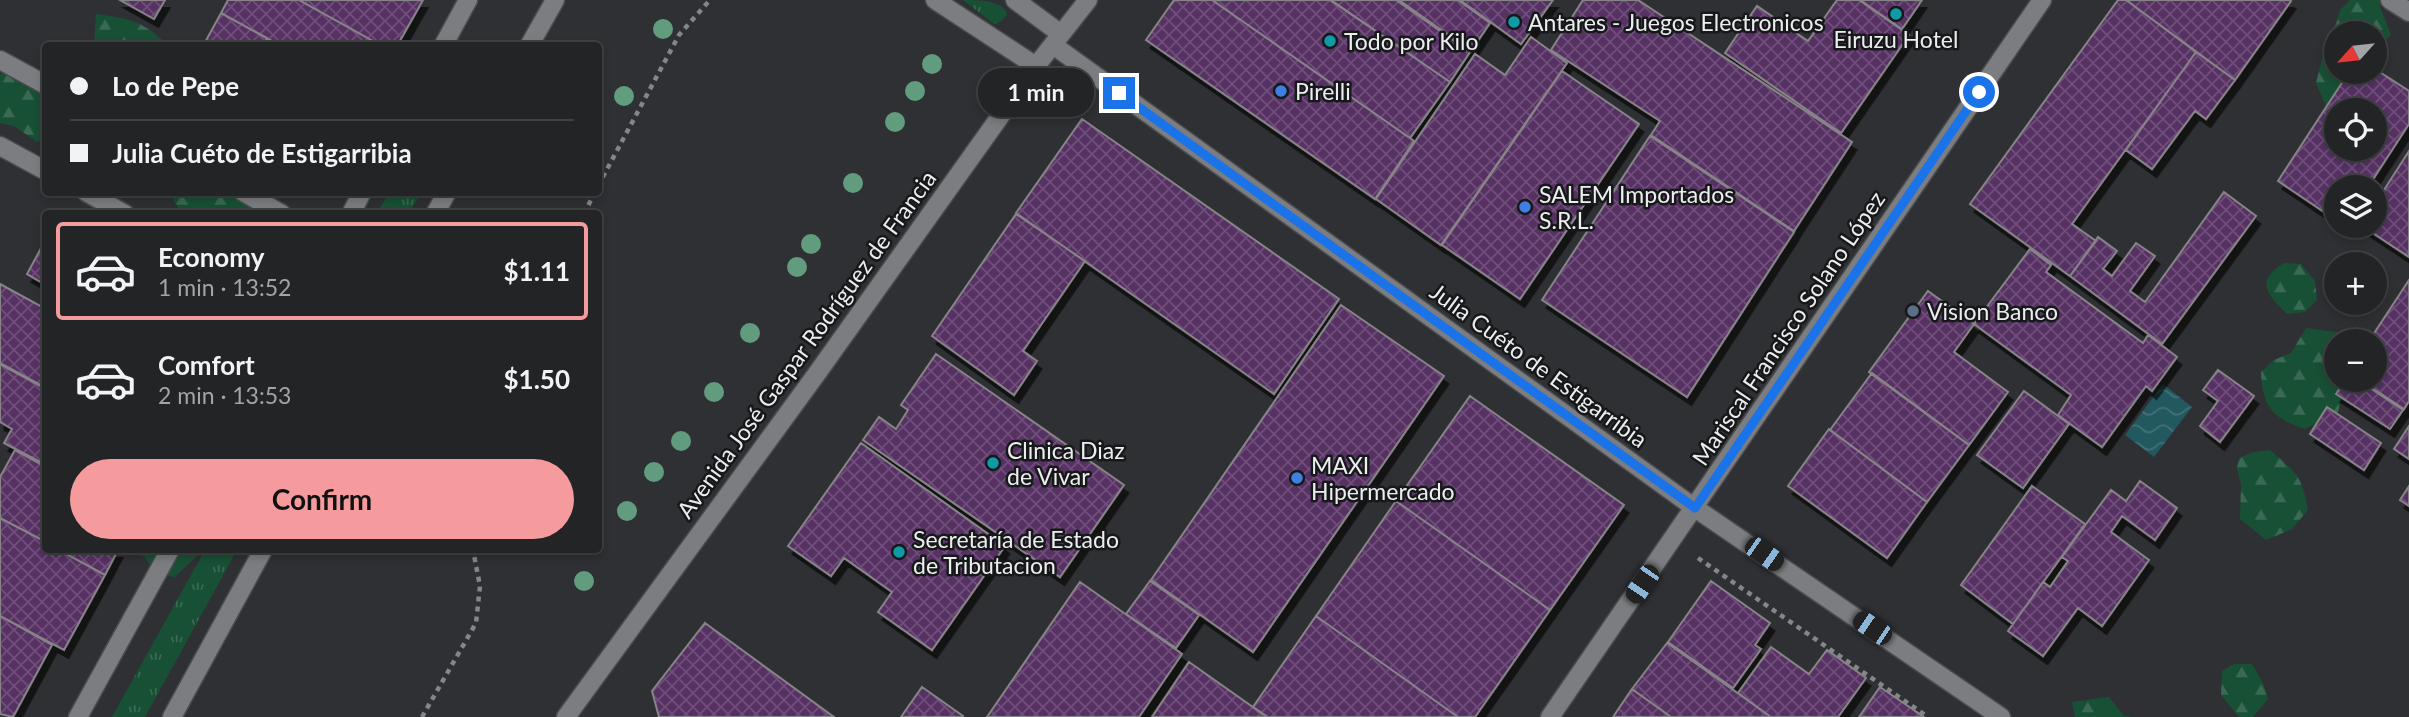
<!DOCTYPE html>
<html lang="en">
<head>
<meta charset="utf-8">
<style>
	:root { --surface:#232426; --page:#2f3032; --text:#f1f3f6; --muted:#a3a4a7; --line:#404143; --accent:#f59b9e }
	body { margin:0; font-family:Lato,sans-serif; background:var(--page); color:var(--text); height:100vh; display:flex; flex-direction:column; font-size:26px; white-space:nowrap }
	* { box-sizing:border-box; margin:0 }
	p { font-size:23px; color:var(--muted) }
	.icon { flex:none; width:38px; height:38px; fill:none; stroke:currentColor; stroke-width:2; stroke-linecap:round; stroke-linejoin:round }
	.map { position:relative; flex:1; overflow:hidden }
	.panel { position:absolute; left:42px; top:210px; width:560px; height:343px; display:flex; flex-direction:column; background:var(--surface); border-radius:7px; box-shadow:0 4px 10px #0003,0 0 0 2px var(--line) }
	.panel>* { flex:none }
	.hud { position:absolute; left:42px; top:42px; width:560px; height:154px; border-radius:7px; box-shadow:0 4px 10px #0003,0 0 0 2px var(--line); display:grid; align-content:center; height:154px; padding:0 28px; background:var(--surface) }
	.needle { width:46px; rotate:243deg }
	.tools { position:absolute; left:2324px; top:21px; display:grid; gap:14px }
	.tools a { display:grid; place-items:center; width:63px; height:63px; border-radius:50%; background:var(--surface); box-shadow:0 4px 10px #0003,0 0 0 2px var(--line); font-size:35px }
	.end { position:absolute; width:32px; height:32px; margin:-16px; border:9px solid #1a73e8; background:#fff; box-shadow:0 0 0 4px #fff }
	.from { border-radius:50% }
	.bubble { position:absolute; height:49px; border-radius:24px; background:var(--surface); box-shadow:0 4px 10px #0003,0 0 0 2px var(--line); font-size:23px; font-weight:700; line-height:49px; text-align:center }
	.car { position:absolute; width:21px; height:42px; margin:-21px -10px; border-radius:9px; box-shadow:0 0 5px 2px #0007; background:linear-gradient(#222 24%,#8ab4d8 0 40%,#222 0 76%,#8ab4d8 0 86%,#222 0) }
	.hud b { display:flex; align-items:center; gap:24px; height:66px; font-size:26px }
	.hud b+b { border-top:2px solid var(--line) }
	.hud i { width:18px; height:18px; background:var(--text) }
	ul { padding:12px 0 0; list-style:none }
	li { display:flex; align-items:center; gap:21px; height:98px; margin:0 14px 10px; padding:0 14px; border:4px solid transparent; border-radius:7px }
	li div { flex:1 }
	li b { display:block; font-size:26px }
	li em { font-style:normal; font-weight:700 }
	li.active { border-color:var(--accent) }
	li>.icon { width:63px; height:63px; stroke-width:1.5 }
	.button { display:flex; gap:14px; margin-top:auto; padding:14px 28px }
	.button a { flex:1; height:80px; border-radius:42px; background:var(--accent); color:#111; font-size:28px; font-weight:700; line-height:80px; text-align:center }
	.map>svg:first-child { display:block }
	.grass { fill:url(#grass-tufts) }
	.forest { fill:url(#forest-firs) }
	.water { fill:url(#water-waves) }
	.building { fill:url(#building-cross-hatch); stroke:#868487; stroke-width:2; fill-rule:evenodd; filter:url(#shadow) }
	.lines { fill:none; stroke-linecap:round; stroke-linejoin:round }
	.minor-casing { stroke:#4a4b4e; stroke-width:21 }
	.tertiary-casing { stroke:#4a4b4e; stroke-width:21 }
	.secondary-casing { stroke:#4a4b4e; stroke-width:21 }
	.path { stroke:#858689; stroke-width:4.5; stroke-dasharray:5 5; stroke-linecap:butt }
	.minor { stroke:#7b7d80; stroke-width:18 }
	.tertiary { stroke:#7b7d80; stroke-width:18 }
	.secondary { stroke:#7b7d80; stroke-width:18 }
	.tree { fill:#629c7e }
	.route { stroke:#1a73e8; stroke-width:9 }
	.culture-dot { fill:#0f9aa8; stroke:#171819; stroke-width:2.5 }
	.shop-dot { fill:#3f7fe0; stroke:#171819; stroke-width:2.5 }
	.service-dot { fill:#5c6f8a; stroke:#171819; stroke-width:2.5 }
	.labels { text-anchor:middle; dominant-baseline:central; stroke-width:5; stroke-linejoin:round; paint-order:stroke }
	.poi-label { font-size:23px; fill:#ecedef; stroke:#171819; text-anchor:start }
	.street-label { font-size:23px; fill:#ecedef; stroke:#171819 }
</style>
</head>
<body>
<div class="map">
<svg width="2409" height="717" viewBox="0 0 2409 717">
	<defs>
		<pattern id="grass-tufts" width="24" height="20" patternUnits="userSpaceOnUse" patternTransform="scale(1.75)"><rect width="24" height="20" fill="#185035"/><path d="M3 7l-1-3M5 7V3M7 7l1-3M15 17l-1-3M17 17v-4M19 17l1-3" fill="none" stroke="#3a6a53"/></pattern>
		<pattern id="forest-firs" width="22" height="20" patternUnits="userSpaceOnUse" patternTransform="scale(1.75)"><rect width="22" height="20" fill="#185035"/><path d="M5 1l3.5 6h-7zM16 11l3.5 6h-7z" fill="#3a6a53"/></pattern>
		<pattern id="water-waves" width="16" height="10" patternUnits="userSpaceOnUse" patternTransform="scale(1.75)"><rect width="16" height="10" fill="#225860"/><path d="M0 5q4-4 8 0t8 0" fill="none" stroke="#427077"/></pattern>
		<pattern id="building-cross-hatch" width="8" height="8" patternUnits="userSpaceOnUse" patternTransform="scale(1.75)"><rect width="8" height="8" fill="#573064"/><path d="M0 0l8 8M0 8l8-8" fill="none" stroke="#6f4e7a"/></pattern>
		<filter id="shadow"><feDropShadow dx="4.5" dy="8" stdDeviation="0" flood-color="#0009"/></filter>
	</defs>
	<rect width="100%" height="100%" fill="#2f3033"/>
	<path class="grass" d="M963 0C978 0 1005 0 1007 15L1000 22 994 24Z
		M389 193V192L421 193 409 213H377Z
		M205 550H237L145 717H112Z"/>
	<path class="forest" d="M2350 0H2381L2380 7 2391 35 2375 51V33H2336V72H2370L2371 85 2328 111 2316 83 2327 39 2336 24 2340 10Z
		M96 14C130 19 142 20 167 45H94Z
		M3 73 20 83 39 89 45 106V139L37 142 14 126 0 123V75Z
		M175 193C212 193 238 191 270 213H181L173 199Z
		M2284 263 2301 264 2315 281 2317 300 2305 312 2287 314C2267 294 2254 282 2284 263Z
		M2306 328 2357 335 2361 341H2336V367L2333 368 2336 373V380H2341L2345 385 2338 412 2305 429C2273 419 2262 406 2261 372L2274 360 2291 353Z
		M2270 450C2296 473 2302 475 2308 510L2292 529 2266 540 2240 519 2241 484 2237 468 2239 458 2253 452Z
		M117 550H197L199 554 175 577 156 574 144 556 117 551Z
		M2234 664H2252L2263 683 2268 699 2253 717H2239L2221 695 2222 671Z
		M2109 697 2124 716 2132 717H2075L2072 702Z"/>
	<path class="water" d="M2163 384 2192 407 2154 457 2125 435Z"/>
	<path class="building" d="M120 0H165L154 19Z
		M228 0H299L382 46H281L221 13Z
		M299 0H423L397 46H382Z
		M1174 0H1212L1414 141 1375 199 1146 40Z
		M1212 0H1330L1450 82 1410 138Z
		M1331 0H1396L1470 52 1450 82Z
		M1399 0H1458L1490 23 1471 51Z
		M1460 0H1553L1521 44Z
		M1583 0H1638L1852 142 1794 231 1651 135 1660 121 1551 50Z
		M1837 0H1859L1909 35 1841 133 1725 53 1757 6 1808 41Z
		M1860 0H1922L1902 29Z
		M2118 0H2126L2196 52 2072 224 2096 241 2070 276 1970 204Z
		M2126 0H2289L2291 1 2235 80Z
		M221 13 267 38 263 46H203Z
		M1531 37 1567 63 1441 245 1376 199 1475 54 1505 75Z
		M267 38 281 46H263Z
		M2196 52 2235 80 2206 119 2195 111 2152 169 2126 150Z
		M2375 69 2409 91V124L2368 187H2336V220L2278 181 2349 72H2375ZM2336 110H2375V149H2336Z
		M1562 71 1639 124 1520 299 1442 245Z
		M1082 119 1339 299 1274 394 1016 213Z
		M1650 136 1794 232 1687 397 1542 300Z
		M2409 151V257L2362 226H2375V204Z
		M2224 192 2256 216 2162 344 2070 276 2098 237 2117 251 2103 269 2112 276 2136 243 2155 256 2130 291 2145 302Z
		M1016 214 1085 261 1023 351 1037 361 1014 395 932 336Z
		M46 239V285L27 274Z
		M2030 249 2051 265 2046 272 2143 343 2148 335 2177 357 2152 391 2146 386 2102 447 2058 415 2071 395 1974 324Z
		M2409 280V401L2404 409 2360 380H2375V341H2369Z
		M0 284 46 309V388L0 363Z
		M1928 291 1974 324 1954 352 2008 392 1969 445 1869 372Z
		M1341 305 1444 376 1253 652 1151 580Z
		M936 354 1124 485 1060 577 863 440 879 417 896 429 908 410 901 405Z
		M0 364 46 389V465L4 443 12 429 0 422Z
		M2218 370 2254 396 2220 442 2200 426 2218 401 2203 390Z
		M1872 373 1969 445 1927 502 1830 430Z
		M2345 380H2358L2403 410 2390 429 2336 394Z
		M2024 391 2069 424 2023 488 1977 455Z
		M1470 396 1624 505 1550 610 1396 501Z
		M2327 407 2381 443 2364 470 2310 434Z
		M2409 426V459L2394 449Z
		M1829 429 1927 502 1887 558 1788 486Z
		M861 443 1005 546 932 650 878 612 892 592 844 558 831 576 788 546Z
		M15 450 46 467V542L0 518V477Z
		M2140 481 2177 508 2155 540 2122 516 2111 532 2149 560 2102 626 2078 608 2043 656 2008 631 2043 582 2050 587 2068 561 2062 557 2111 490 2126 501Z
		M2032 486 2085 524 2013 624 1961 585Z
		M2409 486V506L2400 500Z
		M1396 501 1550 610 1475 717H1458L1316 616Z
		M0 518 46 542V550H59L105 575 64 650 0 616Z
		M59 550H118L105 575Z
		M1150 581 1199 615 1176 648 1126 614Z
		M1711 581 1770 623 1755 645 1761 649 1733 688 1668 642Z
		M1080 582 1182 654 1139 717H987Z
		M0 616 52 645 13 717 0 714Z
		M1316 616 1458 717H1268L1253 707Z
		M705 623 834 717H659L652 691Z
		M1667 643 1708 672 1771 717H1671L1632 689Z
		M1771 647 1809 674 1827 650 1866 678 1838 717H1771L1738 693Z
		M1189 662 1267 717H1152Z
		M922 687 963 716V717H901Z
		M1880 687 1924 717H1859Z
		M1632 689 1671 717H1613Z"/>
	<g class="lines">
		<defs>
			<path id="minor" d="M935 0 1036 66
				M1015 0 1061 34
				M2390 0 2409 12
				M1053 45 1695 508"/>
			<path id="tertiary" d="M1695 508 2001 717
				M1550 717 2042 0"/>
			<path id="secondary" d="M443 46 468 0
				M529 46 555 0
				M0 60 46 85
				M0 146 46 171
				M86 192 125 214
				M243 192 282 214
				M351 214 362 192
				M435 214 447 192
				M78 717 170 550
				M172 717 263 550
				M566 717 818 372 1036 66 1088 0"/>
		</defs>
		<use href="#minor" class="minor-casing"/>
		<use href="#tertiary" class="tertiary-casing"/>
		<use href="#secondary" class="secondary-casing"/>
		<path class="path" d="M598 186 679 35 710 0
			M584 214 595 192
			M1698 558 1928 717
			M422 717 476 623 480 586 473 550"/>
		<use href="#minor" class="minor"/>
		<use href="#tertiary" class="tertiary"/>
		<use href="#secondary" class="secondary"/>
	</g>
	<g class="tree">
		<circle cx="663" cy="29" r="10"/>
		<circle cx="932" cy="64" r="10"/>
		<circle cx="915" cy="91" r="10"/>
		<circle cx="624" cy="96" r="10"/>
		<circle cx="895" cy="122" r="10"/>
		<circle cx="853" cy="183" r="10"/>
		<circle cx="811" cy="244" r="10"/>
		<circle cx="797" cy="267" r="10"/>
		<circle cx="750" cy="333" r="10"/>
		<circle cx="714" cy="392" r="10"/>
		<circle cx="681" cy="441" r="10"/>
		<circle cx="654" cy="472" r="10"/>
		<circle cx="627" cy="511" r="10"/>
		<circle cx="584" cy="581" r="10"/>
	</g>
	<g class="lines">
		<path class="route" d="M1119 93 1695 508 1979 92"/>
	</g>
	<g class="culture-dot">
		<circle cx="1896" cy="14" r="7"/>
		<circle cx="1514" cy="22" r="7"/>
		<circle cx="1330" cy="41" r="7"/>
		<circle cx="993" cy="463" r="7"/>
		<circle cx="899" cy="552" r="7"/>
	</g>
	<g class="shop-dot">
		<circle cx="1281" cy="91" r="7"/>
		<circle cx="1525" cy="207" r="7"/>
		<circle cx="1297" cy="478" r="7"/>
	</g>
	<circle class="service-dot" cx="1913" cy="311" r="7"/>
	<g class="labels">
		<g class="poi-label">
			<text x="1528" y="22">Antares - Juegos Electronicos</text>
			<text x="1896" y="39" text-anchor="middle">Eiruzu Hotel</text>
			<text x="1344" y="41">Todo por Kilo</text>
			<text x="1295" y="91">Pirelli</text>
			<text x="1539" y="194">SALEM Importados<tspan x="1539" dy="26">S.R.L.</tspan></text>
			<text x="1927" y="311">Vision Banco</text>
			<text x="1007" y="450">Clinica Diaz<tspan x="1007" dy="26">de Vivar</tspan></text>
			<text x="1311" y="465">MAXI<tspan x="1311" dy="26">Hipermercado</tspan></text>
			<text x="913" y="539">Secretaría de Estado<tspan x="913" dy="26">de Tributacion</tspan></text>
		</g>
		<g class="street-label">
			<text transform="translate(1788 328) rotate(-56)">Mariscal Francisco Solano López</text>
			<text transform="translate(806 344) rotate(-54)">Avenida José Gaspar Rodríguez de Francia</text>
			<text transform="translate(1539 365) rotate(36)">Julia Cuéto de Estigarribia</text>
		</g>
	</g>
</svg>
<div class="tools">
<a><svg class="needle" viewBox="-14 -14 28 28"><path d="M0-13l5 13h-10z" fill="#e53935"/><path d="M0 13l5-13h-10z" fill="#a3a4a7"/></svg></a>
<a><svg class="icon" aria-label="locate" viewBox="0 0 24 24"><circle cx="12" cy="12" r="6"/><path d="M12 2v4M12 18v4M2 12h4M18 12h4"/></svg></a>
<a><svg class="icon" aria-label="layers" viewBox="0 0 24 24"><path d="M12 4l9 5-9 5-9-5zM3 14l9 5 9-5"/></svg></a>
<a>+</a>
<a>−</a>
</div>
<i class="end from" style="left:1979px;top:92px"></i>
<i class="end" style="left:1119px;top:93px"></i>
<div class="bubble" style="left:978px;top:68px;width:116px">1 min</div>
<i class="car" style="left:1764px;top:554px;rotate:125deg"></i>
<i class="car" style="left:1642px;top:584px;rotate:214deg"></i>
<i class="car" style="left:1872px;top:628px;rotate:304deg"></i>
<div class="hud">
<b><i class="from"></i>Lo de Pepe</b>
<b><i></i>Julia Cuéto de Estigarribia</b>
</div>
<section class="panel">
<ul>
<li class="active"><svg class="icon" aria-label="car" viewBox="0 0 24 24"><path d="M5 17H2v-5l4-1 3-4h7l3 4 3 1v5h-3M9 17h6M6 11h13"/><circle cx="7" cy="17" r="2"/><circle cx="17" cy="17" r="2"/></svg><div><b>Economy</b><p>1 min · 13:52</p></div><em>$1.11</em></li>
<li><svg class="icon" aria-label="car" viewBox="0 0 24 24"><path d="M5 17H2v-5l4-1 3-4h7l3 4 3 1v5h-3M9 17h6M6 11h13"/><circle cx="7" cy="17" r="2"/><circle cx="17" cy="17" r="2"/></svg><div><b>Comfort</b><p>2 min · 13:53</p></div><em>$1.50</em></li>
</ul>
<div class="button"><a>Confirm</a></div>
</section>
</div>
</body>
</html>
